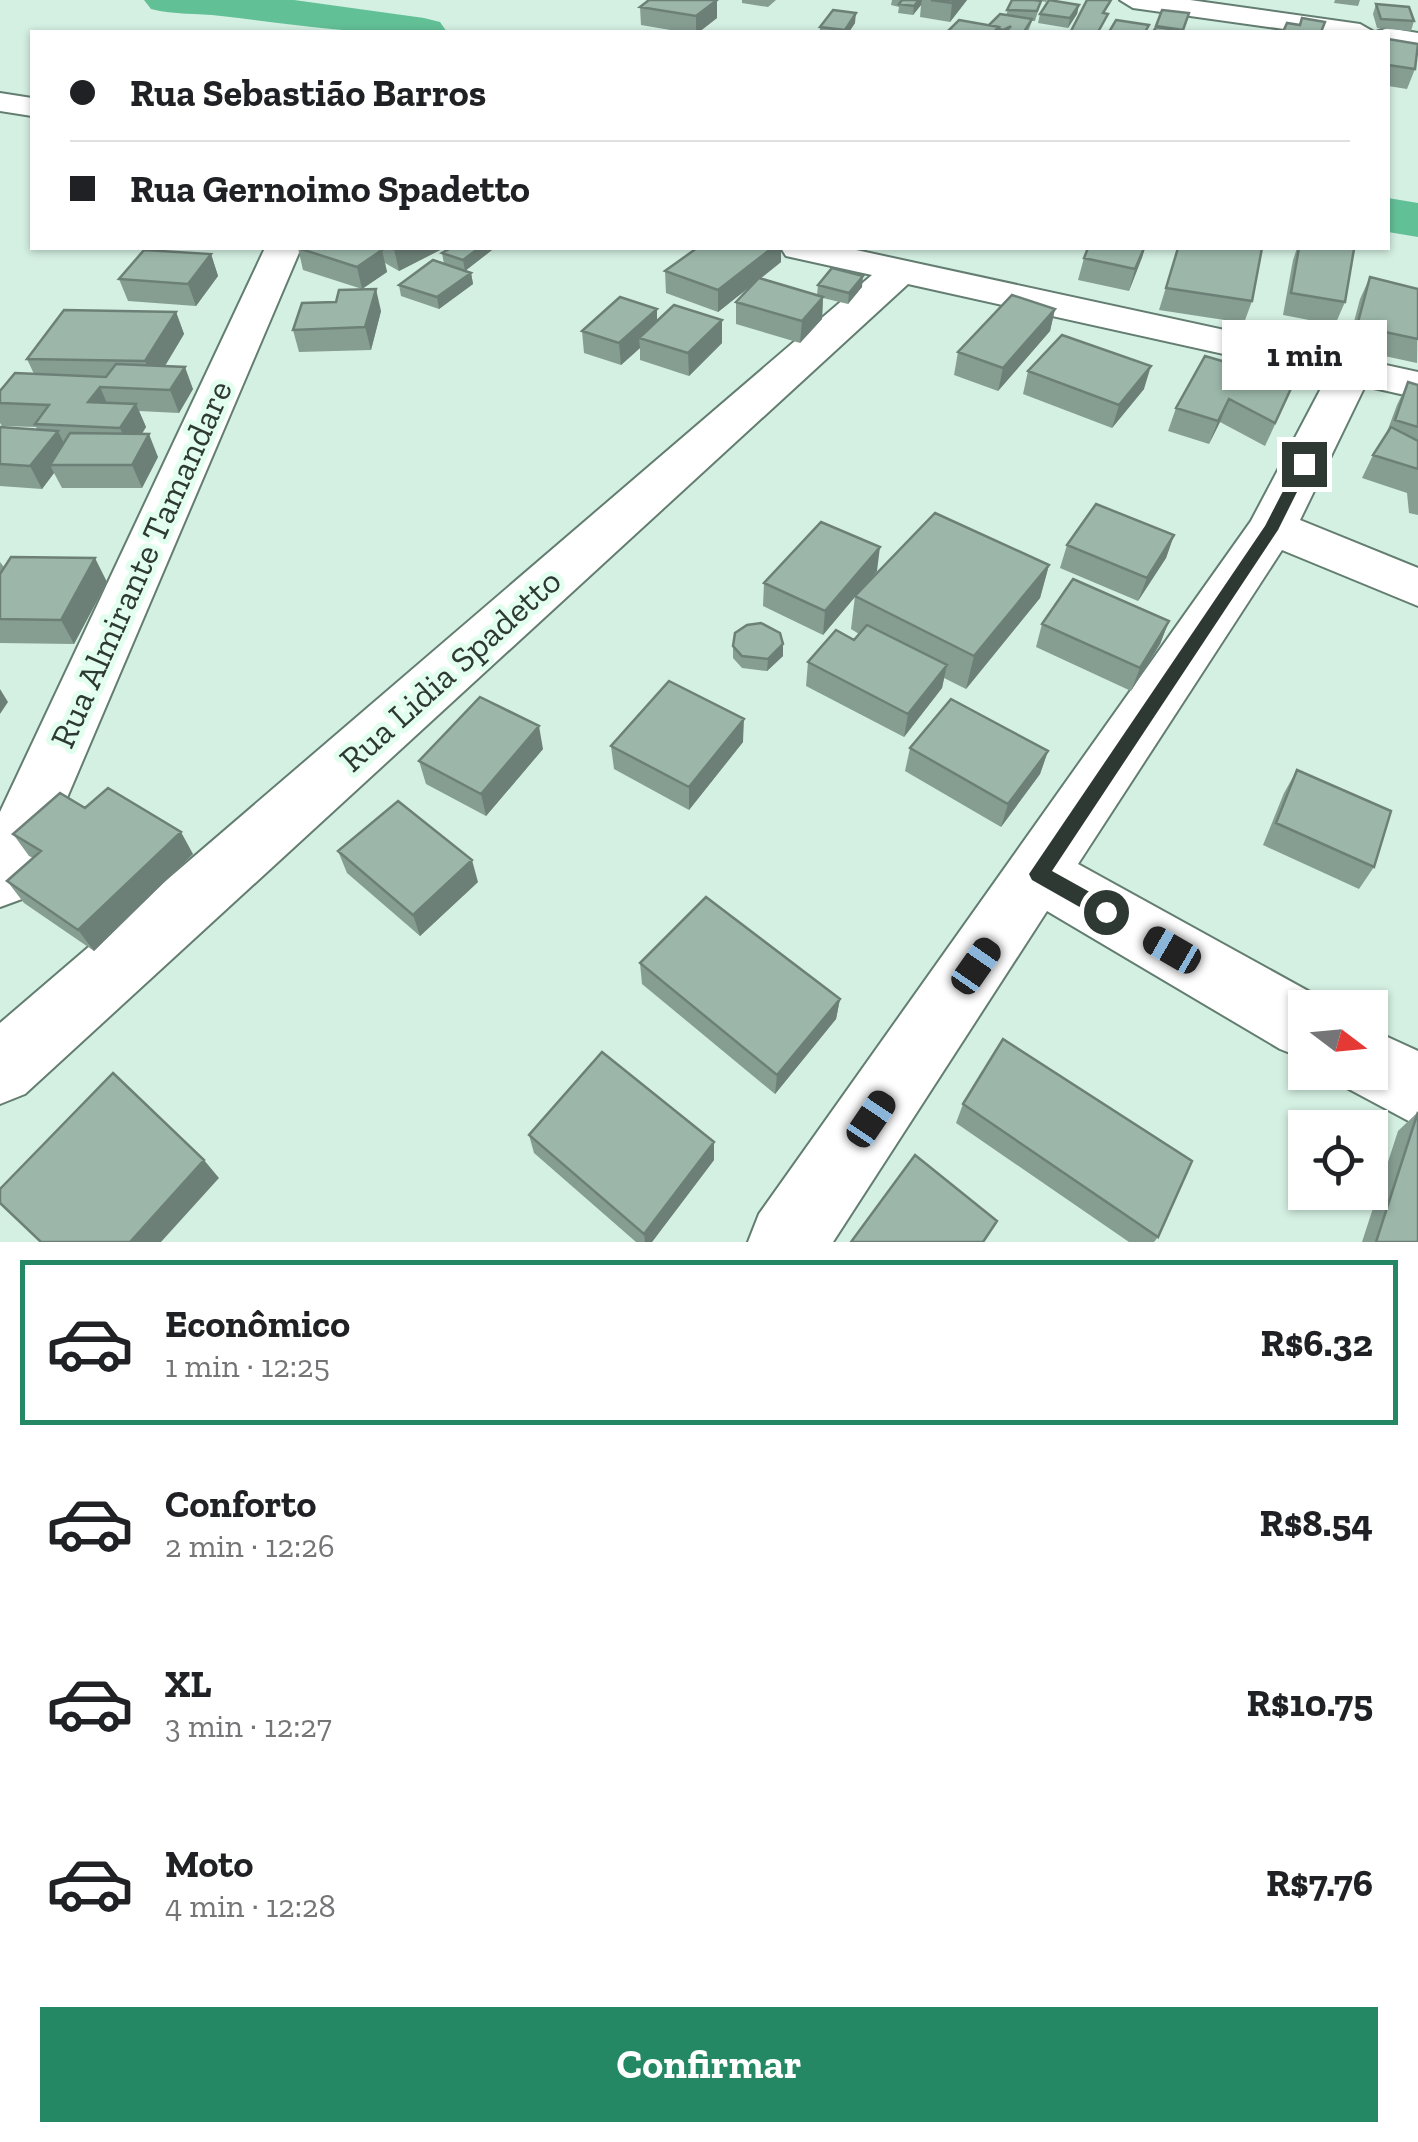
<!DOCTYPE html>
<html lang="pt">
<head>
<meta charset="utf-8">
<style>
	:root { --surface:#fff; --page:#f2f2f2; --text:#202124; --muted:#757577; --line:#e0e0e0; --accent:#238863 }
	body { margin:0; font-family:"Zilla Slab",serif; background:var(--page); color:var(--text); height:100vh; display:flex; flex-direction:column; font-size:38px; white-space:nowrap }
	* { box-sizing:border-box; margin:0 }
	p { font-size:32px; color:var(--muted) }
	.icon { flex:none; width:55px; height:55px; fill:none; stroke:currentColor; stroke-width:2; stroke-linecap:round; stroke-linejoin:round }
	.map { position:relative; height:1242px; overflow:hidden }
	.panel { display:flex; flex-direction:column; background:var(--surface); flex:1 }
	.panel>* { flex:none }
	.top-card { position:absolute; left:30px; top:30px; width:1360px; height:220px; border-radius:0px; box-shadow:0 2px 8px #0004; display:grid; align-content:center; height:220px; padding:0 40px; background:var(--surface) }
	.needle { width:65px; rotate:106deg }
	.tools { position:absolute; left:1288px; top:990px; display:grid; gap:20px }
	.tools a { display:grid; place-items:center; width:100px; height:100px; border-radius:0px; background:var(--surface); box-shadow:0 2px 8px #0004; font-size:50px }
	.end { position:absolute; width:45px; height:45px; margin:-22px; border:12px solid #2e3933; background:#fff; box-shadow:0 0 0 5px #fff }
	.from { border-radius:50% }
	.bubble { position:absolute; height:70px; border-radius:0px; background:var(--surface); box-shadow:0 2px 8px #0004; font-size:32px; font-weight:700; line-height:70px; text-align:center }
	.car { position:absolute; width:30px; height:60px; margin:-30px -15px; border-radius:12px; box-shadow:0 0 8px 2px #0007; background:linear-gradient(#222 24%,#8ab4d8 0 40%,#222 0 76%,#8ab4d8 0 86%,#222 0) }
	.top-card b { display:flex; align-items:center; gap:35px; height:95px; font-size:38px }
	.top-card b+b { border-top:2px solid var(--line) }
	.top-card i { width:25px; height:25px; background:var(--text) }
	ul { padding:18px 0 0; list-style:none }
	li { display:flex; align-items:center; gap:30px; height:165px; margin:0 20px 15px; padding:0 20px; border:5px solid transparent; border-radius:0px }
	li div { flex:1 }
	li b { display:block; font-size:38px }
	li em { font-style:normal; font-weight:700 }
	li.on { border-color:var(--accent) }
	li>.icon { width:90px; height:90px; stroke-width:1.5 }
	.cta { display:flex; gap:20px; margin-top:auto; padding:20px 40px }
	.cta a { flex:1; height:115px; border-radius:0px; background:var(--accent); color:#fff; font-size:40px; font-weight:700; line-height:115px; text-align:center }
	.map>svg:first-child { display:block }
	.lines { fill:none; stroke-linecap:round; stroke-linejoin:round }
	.river { fill:#62c097; fill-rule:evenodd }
	.minor-casing { stroke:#637d70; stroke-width:4 }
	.minor { fill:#fff; fill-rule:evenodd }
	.wall { fill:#869d92 }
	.shaded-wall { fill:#6d8077 }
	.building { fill:#9cb7aa; stroke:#6d8077; stroke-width:2.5 }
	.route { fill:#2e3933 }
	.labels { text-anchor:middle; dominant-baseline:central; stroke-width:10; stroke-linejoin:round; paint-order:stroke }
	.street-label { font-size:35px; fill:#2e3933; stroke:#e1feef }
</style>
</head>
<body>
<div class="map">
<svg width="1418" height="1242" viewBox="0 0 1418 1242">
	<rect width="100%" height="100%" fill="#d4f0e2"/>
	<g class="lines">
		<path class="river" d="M144 0H294L424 18 440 22 447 32C369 37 298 25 221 16 197 13 174 15 151 9Z
			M1388 198 1418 203V237L1388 232Z"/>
		<defs>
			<path id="minor" d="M1120 0H1190L1360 24 1374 32H1305L1133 8Z
				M1388 28 1418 33V49L1388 44V32H1376Z
				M0 93 32 98V116L0 111Z
				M265 248H301L32 880 22 899 0 907V812Z
				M781 248H847L1418 372V398L1365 386 1300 520 1418 568V606L1282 550 1078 864 1330 1003 1332 1008H1305V1059L1280 1049 1047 911 833 1242H748L759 1214 1251 521 1327 377 908 284 25 1094 0 1104V1023L872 275 786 256Z
				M1370 1029 1418 1051V1126L1345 1087 1339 1072H1370Z"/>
		</defs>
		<use href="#minor" class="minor-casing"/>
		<use href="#minor" class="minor"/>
	</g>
	<path class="wall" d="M717 0V18L699 32H682L641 25 640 7Z
		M742 0H776L768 7 742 3Z
		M892 0H967L950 22 920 17 921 5 913 15 898 13 899 7 891 5Z
		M1012 0H1047L1046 2 1041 1 1035 21H1032L1028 32H947L989 25 1006 15Z
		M1335 0H1360L1358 6 1334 3Z
		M1376 4 1414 21 1411 31 1377 28 1373 14Z
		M1079 5 1077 14 1068 28 1038 23 1040 14Z
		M855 23 849 32H820V27Z
		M1388 39 1415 69 1407 89 1388 86Z
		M298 248H444L399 271 385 263 387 272 362 289 303 270Z
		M697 248H781V262L760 279 817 295 818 285 862 287 848 304 823 298 822 319 800 343 736 324V302L757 281 718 312 666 293 665 271Z
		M1088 248H1145L1129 291 1078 280 1084 258Z
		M1178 248 1252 301 1244 323 1159 310Z
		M1297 248H1346L1345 302 1335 325 1283 315 1293 260Z
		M492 250 465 271 471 273 473 284 439 309 401 296 399 285 444 264 442 253Z
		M211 254 218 276 196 306 128 301 119 279Z
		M1370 277 1418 289 1417 363 1347 348 1360 299Z
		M336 302 381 311 371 350 299 352 293 330Z
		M657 309V321L722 343 689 376 640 360V348L621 365 584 353 582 331Z
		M1055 309 1050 331 998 391 954 375 958 352Z
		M176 312 184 334 165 366 193 389 179 413 139 411 146 427 142 434 158 457 142 488H62L54 473 42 489 0 486V427L37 429 36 427 2 426 0 423V391L34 374 27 359Z
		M1205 356 1284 405 1265 446 1220 422 1209 444 1168 431 1176 408Z
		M1028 371 1144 389 1112 428 1023 394Z
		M1408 382 1418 385V515L1409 513 1407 493 1362 478 1373 455 1385 437 1397 405Z
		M1174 535 1166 558 1138 601 1060 568 1067 545Z
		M0 562 4 567 107 582 74 644 0 643Z
		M1049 565 1040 598 966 689 944 678 942 688 904 737 806 686 808 662 854 640 859 634 851 629 855 596 823 635 763 606 764 583 877 571 857 594Z
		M1169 621 1160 644 1131 691 1036 647 1042 624Z
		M733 646 783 656 767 671 742 668 733 658Z
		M743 742 689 810 614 769 611 746Z
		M910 748 1048 751 1040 774 1001 827 905 771Z
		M543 749 486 816 426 784 419 761Z
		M1297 770 1374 867 1359 889 1263 845 1284 793Z
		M85 808 193 854 94 951 24 903 7 881 33 858 29 856 13 834Z
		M338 851 478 882 420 936 347 873Z
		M640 963 840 999 836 1019 775 1094 642 984Z
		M963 1104 1158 1237 1154 1242H1129L956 1123Z
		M1418 1112V1242H1362L1398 1131Z
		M529 1135 714 1142V1160L652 1242H636L534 1153Z"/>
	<path class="shaded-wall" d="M717 0V18L699 32H696V16Z
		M919 0H922L921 5 913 15 914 6Z
		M955 0H967L950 22 952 3Z
		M1079 5 1077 14 1068 28 1070 18Z
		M856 13 855 23 849 32H844Z
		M397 248H444L399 271 394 249Z
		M479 248H492V250L465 271 463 260Z
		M772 248H781V262L718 312V290Z
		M1144 248H1145L1142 258 1129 291 1135 269Z
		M382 250 387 272 362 289 357 267Z
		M211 254 218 276 196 306 188 284Z
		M471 273 473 284 439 309 437 297Z
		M863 276 862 287 848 304 849 293Z
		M376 289 381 311 371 350 365 327Z
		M823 297 822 319 800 343 802 321Z
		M657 309V331L639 338 640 348 621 365 619 343Z
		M1055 309 1050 331 998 391 1003 368Z
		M176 312 184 334 154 384 145 361Z
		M722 320V343L689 376 688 353Z
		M1151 366 1144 389 1112 428 1119 405Z
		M185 367 193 389 179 413 170 390Z
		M100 387 110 410 88 402Z
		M1229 399 1220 422 1209 444 1218 421Z
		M136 404 146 427 130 451 120 428Z
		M58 431 69 454 50 465 54 473 42 489 30 466Z
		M149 434 158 457 142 488 132 465Z
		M1174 535 1166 558 1138 601 1147 578Z
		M880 547 877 571 823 635 825 611Z
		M95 558 107 582 74 644 61 620Z
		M1049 565 1040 598 966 689 974 656Z
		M1169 621 1160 644 1131 691 1140 668Z
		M783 644V656L767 671 768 659Z
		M947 665 942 688 904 737 908 714Z
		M0 689 8 702 0 714Z
		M744 719 743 742 689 810V787Z
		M539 726 543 749 486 816 481 794Z
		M1048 751 1040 774 1001 827 1008 804Z
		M181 832 193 854 94 951 78 930Z
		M472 860 478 882 420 936 413 915Z
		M840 999 836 1019 775 1094 777 1075Z
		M714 1142V1160L652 1242H645L644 1234Z
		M204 1160 219 1178 161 1242H130Z"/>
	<path class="building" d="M649 0H717L696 16 640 7Z
		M902 0H919L914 6 899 4Z
		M931 0H955L952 3Z
		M1012 0H1034L1041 1 1037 11 1007 10Z
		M1049 0 1079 5 1070 18 1040 14Z
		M1087 0H1111L1103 13 1108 14 1098 32 1071 31Z
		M1376 4 1409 7 1414 21 1381 19Z
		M833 10 856 13 845 30 820 27Z
		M1162 10 1189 13 1183 30 1156 26Z
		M1000 14 1032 19 1024 32H1005L1011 26 1003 30 999 29V27L989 25Z
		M1302 18 1325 22 1321 32H1283L1287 23 1300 25Z
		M959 20 999 27 994 32H947Z
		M1116 20 1149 25 1145 32H1109Z
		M1156 27 1191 32H1153Z
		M1388 39 1418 44 1415 69 1388 65Z
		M298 248H374L382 250 357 267Z
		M451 248H479L463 260 442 253Z
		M697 248H772L718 290 665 271Z
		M1088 248H1144L1135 269 1084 258Z
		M1178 248H1262L1252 301 1166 288Z
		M1299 248H1346L1354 249 1345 302 1291 293Z
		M144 250 211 254 188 284 119 279Z
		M433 260 471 273 437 297 399 285Z
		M832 268 863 276 849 293 818 285Z
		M1370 277 1418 289V339L1357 326Z
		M759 278 823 297 802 321 736 302Z
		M376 289 365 327 293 330 302 303 336 302 339 290Z
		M1012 295 1055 309 1003 368 958 352Z
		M620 297 657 309 619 343 582 331Z
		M674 305 722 320 688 353 639 338Z
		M64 310 176 312 145 361 27 359Z
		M1062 335 1151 366 1119 405 1028 371Z
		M1205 356 1294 382 1275 423 1229 399 1218 421 1176 408Z
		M116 364 185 367 170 390 100 387 88 402 136 404 120 428 35 424 49 405 0 403V391L15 373 106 377Z
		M1408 382 1418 385V427L1395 420Z
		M0 427 58 431 30 466 0 464Z
		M1391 427 1418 441V469L1373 455Z
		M70 433 149 434 132 465H50Z
		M1096 504 1174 535 1147 578 1067 545Z
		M935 513 1049 565 974 656 855 596Z
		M821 522 880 547 825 611 764 583Z
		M11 557 95 558 61 620 0 619V574Z
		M1073 579 1169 621 1140 668 1042 624Z
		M761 623 780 633 783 644 768 659 742 656 733 646 735 633 747 625Z
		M867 625 947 665 908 714 808 662 836 630 854 640Z
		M669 681 744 719 689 787 611 746Z
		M480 697 539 726 481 794 419 761Z
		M951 699 1048 751 1008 804 910 748Z
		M1297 770 1391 811 1374 867 1276 823Z
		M108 788 181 832 78 930 7 881 41 851 13 834 60 793 85 808Z
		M398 801 472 860 413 915 338 851Z
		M706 897 840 999 777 1075 640 963Z
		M1003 1039 1192 1161 1158 1237 963 1104Z
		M602 1052 714 1142 644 1234 529 1135Z
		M113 1073 204 1160 130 1242H41L0 1203V1189Z
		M1418 1112V1242H1376Z
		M915 1155 997 1221 983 1242H851Z"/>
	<path class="route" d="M1304 460 1311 464 1278 530 1052 871 1113 905V918H1099L1032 880 1029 874 1265 526 1297 464Z"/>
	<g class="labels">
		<g class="street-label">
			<text transform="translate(141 564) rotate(-66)">Rua Almirante Tamandare</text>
			<text transform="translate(450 670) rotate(-42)">Rua Lidia Spadetto</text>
		</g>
	</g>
</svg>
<div class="tools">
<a><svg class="needle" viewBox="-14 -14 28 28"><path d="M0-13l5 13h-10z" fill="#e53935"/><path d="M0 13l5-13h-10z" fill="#757577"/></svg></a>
<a><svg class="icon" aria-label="locate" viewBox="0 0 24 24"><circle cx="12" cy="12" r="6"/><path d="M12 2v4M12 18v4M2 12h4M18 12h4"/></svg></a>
</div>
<i class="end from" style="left:1106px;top:912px"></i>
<i class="end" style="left:1304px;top:464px"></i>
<div class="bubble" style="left:1222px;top:320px;width:165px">1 min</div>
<i class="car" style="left:1172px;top:950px;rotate:300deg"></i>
<i class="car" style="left:976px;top:966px;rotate:35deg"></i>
<i class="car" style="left:871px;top:1119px;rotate:34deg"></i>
<div class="top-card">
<b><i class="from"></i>Rua Sebastião Barros</b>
<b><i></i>Rua Gernoimo Spadetto</b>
</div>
</div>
<section class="panel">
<ul>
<li class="on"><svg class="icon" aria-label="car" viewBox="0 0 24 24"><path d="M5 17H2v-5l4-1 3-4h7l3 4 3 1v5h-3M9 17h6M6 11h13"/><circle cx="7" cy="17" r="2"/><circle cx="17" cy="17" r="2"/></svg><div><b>Econômico</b><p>1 min · 12:25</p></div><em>R$6.32</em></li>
<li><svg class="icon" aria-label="car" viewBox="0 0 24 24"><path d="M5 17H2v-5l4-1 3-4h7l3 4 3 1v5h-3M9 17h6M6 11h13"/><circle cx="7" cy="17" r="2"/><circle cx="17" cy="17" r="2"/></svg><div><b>Conforto</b><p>2 min · 12:26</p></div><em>R$8.54</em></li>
<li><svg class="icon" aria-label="car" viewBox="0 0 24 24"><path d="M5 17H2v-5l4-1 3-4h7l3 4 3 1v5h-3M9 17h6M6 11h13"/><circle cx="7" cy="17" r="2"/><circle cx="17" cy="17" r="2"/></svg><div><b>XL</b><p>3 min · 12:27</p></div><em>R$10.75</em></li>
<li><svg class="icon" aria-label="car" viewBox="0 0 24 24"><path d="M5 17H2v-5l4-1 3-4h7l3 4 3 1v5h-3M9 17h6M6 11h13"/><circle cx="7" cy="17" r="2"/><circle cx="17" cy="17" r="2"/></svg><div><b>Moto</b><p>4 min · 12:28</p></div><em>R$7.76</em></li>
</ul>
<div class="cta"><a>Confirmar</a></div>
</section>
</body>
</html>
